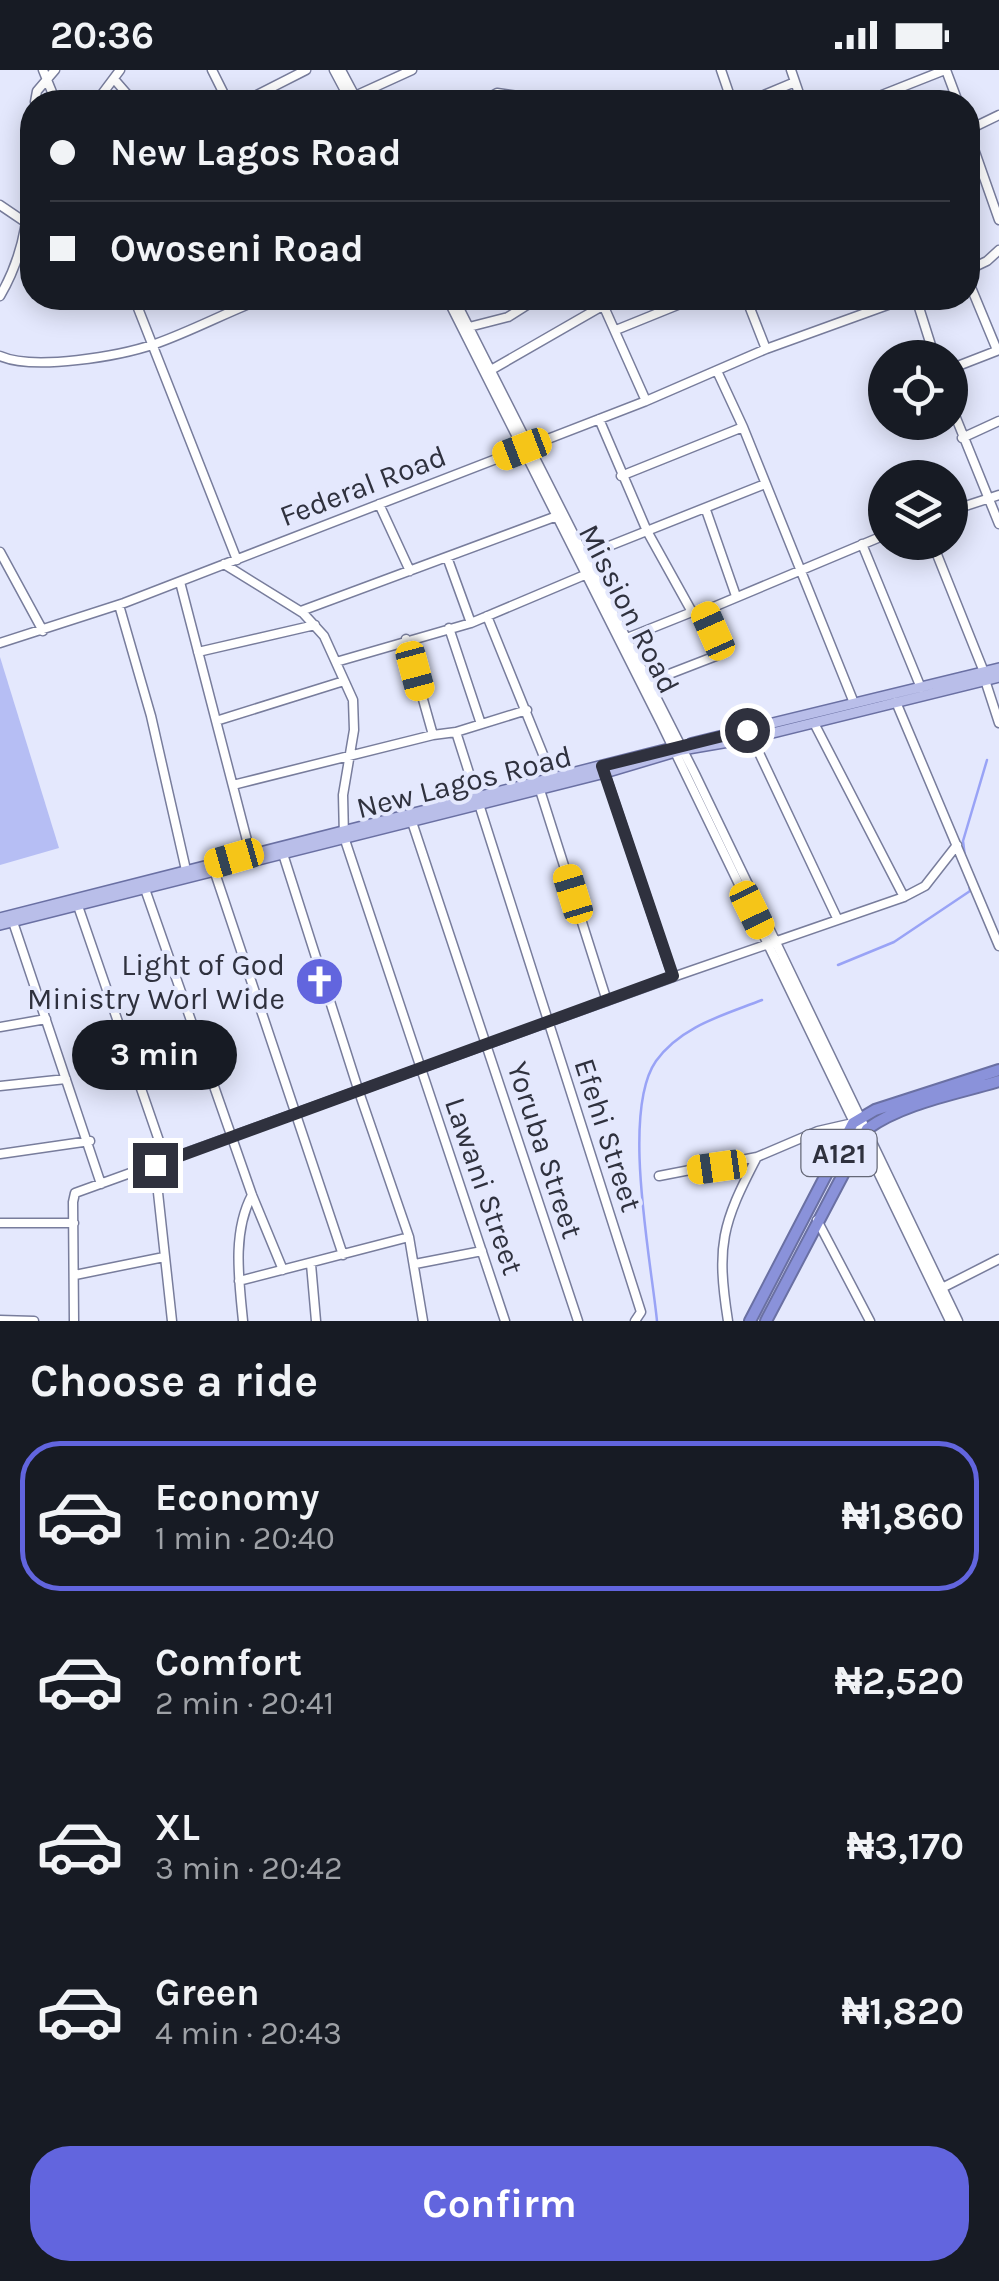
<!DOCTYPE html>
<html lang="en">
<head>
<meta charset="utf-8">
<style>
	:root { --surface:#171b24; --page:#242831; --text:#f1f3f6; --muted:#9ea1a6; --line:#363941; --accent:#6265de }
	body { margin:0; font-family:Karla,sans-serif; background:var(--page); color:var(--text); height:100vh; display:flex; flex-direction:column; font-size:38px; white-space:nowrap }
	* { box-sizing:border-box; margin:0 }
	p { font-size:32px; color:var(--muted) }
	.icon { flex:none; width:55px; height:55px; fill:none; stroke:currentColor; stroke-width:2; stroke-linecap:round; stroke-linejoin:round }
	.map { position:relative; height:1251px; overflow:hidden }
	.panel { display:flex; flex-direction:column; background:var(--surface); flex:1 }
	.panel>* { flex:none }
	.hud { position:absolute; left:20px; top:20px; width:960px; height:220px; border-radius:40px; box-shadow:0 5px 25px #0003; display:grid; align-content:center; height:220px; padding:0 30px; background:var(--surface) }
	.fabs { position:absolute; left:868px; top:270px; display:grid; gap:20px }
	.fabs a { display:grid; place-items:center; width:100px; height:100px; border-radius:50%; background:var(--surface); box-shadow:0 5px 25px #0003; font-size:50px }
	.end { position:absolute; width:45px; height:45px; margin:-22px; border:12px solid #2f313e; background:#fff; box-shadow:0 0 0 5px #fff }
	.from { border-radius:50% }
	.bubble { position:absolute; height:70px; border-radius:35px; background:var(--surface); box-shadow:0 5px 25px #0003; font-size:32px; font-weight:700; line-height:70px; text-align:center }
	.car { position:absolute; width:30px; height:60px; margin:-30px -15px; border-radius:12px; box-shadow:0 0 8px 2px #0007; background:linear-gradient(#f5c518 24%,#345 0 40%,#f5c518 0 76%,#345 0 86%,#f5c518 0) }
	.hud b { display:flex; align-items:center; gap:35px; height:95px; font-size:38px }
	.hud b+b { border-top:2px solid var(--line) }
	.hud i { width:25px; height:25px; background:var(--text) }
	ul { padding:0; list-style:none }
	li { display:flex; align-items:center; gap:30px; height:150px; margin:0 20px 15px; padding:0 10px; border:5px solid transparent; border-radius:40px }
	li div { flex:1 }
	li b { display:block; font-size:38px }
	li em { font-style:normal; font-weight:700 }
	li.on { border-color:var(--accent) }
	li>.icon { width:90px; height:90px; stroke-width:1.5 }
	h2 { padding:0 30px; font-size:45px; line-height:120px }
	.action { display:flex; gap:20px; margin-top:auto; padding:20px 30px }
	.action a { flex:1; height:115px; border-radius:40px; background:var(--accent); color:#fff; font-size:40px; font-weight:700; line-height:115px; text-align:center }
	.status { display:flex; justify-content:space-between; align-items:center; height:70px; padding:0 50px; background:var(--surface); direction:ltr }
	.status svg { height:28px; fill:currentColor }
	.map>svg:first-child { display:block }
	.green { fill:#b6bef4 }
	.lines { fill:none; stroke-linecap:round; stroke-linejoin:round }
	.stream { stroke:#99a3f6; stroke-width:2.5 }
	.minor-casing { stroke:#787d9c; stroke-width:11 }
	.major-casing { stroke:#6a70a3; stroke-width:12 }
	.highway-casing { stroke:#6a70a3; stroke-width:14 }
	.minor { stroke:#fff; stroke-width:8 }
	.major { stroke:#b9bee9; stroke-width:9 }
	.highway { stroke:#8a92da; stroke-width:10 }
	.route { stroke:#2f313e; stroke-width:12 }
	.labels { text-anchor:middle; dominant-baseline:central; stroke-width:8; stroke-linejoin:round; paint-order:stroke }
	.shield { fill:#e4e8fd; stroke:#656877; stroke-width:2.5 }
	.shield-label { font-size:28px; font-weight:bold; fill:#2f313e }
	.street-label { font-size:30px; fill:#2f313e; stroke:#e4e8fd }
	.poi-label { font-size:30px; fill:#2f313e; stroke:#e4e8fd; text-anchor:end }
</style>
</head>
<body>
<div class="status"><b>20:36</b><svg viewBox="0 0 49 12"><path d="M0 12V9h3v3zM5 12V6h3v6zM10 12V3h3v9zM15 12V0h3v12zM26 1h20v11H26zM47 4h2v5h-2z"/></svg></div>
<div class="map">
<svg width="999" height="1251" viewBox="0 0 999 1251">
	<rect width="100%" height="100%" fill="#e4e8fd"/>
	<path class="green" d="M0 587 59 778 0 795Z"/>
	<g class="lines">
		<path class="stream" d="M965 787 963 771 987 690
			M838 895 894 872 970 821 969 814
			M657 1251C651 1190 621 1041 656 991 681 956 724 945 762 930"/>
		<defs>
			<path id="minor" d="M43 0 56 32
				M212 0 228 32
				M334 0 351 32
				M341 0 358 32
				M721 0 732 32
				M791 0 802 32
				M946 0 958 32
				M114 9 134 32
				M355 26 412 0
				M35 32 37 21 55 0
				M96 32 120 0
				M243 32 306 0
				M481 32 497 23 562 32
				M747 32 795 12
				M864 32 945 0
				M968 60 999 45
				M968 62 999 150
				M0 135 28 154
				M968 200 987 191 999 180
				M968 210 997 280
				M0 226C31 173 29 126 32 66
				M134 228 237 490
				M447 228 661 653 950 1251
				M454 228 695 704 958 1251
				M600 228 646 331
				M746 228 766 279
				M916 228 935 288
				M469 257 508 247 538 228
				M616 260 695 228
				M0 286C34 301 120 286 155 274 192 261 227 242 264 228
				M950 299 999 280
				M491 300 604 235
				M717 301 743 357 854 633
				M950 333 999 454
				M599 349 647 461 692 542
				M962 368 999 351
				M621 406 743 357
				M379 434 410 501
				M706 440 736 526
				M950 441 999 425
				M932 472 984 602
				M862 474 921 618
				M0 482 43 561
				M584 486 765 414
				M447 487 471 553
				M224 494 303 543 324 566 353 630 354 660 343 725 344 767 505 1251
				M180 512 250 782
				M119 535 151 646 186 800
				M301 541 557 446
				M487 546 553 709
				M449 558 481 654
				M627 568 692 542 704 541 885 465
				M406 569 433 665
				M0 573 124 533 646 331 766 279 907 228
				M198 582 315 555
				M336 592 471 553 587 504
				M985 610 999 653
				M646 613 721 584 704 541
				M896 632 999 876
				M216 651 344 611
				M814 653 904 827
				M456 662 641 1242 635 1251
				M752 668 837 848
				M603 698 673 907
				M233 715 433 665 456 662 527 640
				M539 717 607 931
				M412 752 578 1251
				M283 784 359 1022 409 1167 423 1251
				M214 800 343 1185
				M145 819 252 1125 283 1200
				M78 836 166 1091
				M13 852 101 1114
				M0 957 46 949
				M0 1016 66 1009
				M0 1084 90 1071
				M155 1095 172 1251
				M659 1106 757 1087
				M817 1150 870 1251
				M0 1153H74
				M311 1194 316 1251
				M415 1194 482 1181
				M75 1205 164 1187
				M239 1211 409 1167
				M942 1218 999 1189
				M0 1250 34 1251
				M74 1251 73 1132 75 1123 673 907 904 827 925 816 957 775
				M243 1251C239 1210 232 1162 252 1125
				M728 1251C716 1175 722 1154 757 1087L818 1061 853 1053"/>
			<path id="major" d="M691 673 999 598
				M0 848 666 679
				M0 855 605 703 682 680 752 668 999 607"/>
			<path id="highway" d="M750 1251 853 1053 875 1040 999 1000
				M766 1251 867 1059C903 1033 956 1024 999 1011"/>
		</defs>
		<use href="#minor" class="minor-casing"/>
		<use href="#major" class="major-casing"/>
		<use href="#highway" class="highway-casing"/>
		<use href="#minor" class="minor"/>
		<use href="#major" class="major"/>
		<use href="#highway" class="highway"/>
	</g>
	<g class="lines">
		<path class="route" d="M155 1095 673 906 602 696 747 660"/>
	</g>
	<defs>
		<symbol id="church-disc" viewBox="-11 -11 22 22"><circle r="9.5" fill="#6265de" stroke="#e4e8fd"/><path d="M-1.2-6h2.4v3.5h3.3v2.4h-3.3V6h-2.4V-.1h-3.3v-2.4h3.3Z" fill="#fff"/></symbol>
	</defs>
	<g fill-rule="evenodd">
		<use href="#church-disc" x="292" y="884" width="55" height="55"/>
	</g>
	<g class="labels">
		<rect class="shield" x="801.5" y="1060" width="75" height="46" rx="8"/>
		<g class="shield-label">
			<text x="839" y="1083">A121</text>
		</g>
		<g class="street-label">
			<text transform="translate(363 416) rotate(-21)">Federal Road</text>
			<text transform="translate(629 539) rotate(63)">Mission Road</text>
			<text transform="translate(464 712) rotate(-14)">New Lagos Road</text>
			<text transform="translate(608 1065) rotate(72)">Efehi Street</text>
			<text transform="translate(545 1080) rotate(72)">Yoruba Street</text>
			<text transform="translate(484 1116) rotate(71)">Lawani Street</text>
		</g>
		<g class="poi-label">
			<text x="285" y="895">Light of God<tspan x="285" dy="34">Ministry Worl Wide</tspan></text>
		</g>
	</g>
</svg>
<div class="fabs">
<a><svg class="icon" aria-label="locate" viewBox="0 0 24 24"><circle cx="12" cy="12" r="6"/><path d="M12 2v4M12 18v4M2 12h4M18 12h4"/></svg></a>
<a><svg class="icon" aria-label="layers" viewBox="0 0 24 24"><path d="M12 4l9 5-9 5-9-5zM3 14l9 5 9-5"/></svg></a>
</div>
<i class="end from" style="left:747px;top:660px"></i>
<i class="end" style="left:155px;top:1095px"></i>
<div class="bubble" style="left:72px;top:950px;width:165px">3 min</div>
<i class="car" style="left:522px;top:379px;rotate:249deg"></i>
<i class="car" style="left:713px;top:561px;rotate:336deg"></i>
<i class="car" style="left:415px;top:601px;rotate:165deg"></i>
<i class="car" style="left:234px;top:788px;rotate:254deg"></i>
<i class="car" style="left:573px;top:824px;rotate:343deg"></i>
<i class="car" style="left:752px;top:840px;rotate:154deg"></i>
<i class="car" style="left:717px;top:1097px;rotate:262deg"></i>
<div class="hud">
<b><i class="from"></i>New Lagos Road</b>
<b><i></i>Owoseni Road</b>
</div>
</div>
<section class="panel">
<h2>Choose a ride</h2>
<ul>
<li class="on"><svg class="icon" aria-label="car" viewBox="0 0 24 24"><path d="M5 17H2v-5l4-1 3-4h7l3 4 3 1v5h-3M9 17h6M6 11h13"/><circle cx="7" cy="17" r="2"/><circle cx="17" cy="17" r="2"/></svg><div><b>Economy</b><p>1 min · 20:40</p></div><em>₦1,860</em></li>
<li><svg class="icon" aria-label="car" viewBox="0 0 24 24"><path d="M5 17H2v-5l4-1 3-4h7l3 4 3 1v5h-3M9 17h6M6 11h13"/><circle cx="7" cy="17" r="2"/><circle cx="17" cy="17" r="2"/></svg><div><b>Comfort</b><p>2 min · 20:41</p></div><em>₦2,520</em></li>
<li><svg class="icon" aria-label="car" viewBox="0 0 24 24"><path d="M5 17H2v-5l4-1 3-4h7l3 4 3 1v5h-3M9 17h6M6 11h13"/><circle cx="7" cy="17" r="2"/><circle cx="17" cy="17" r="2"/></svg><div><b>XL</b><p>3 min · 20:42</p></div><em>₦3,170</em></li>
<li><svg class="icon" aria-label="car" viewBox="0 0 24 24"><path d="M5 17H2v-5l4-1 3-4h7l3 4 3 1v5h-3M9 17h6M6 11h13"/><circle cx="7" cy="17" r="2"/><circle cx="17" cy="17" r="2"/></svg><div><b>Green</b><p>4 min · 20:43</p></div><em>₦1,820</em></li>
</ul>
<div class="action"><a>Confirm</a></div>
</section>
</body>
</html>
